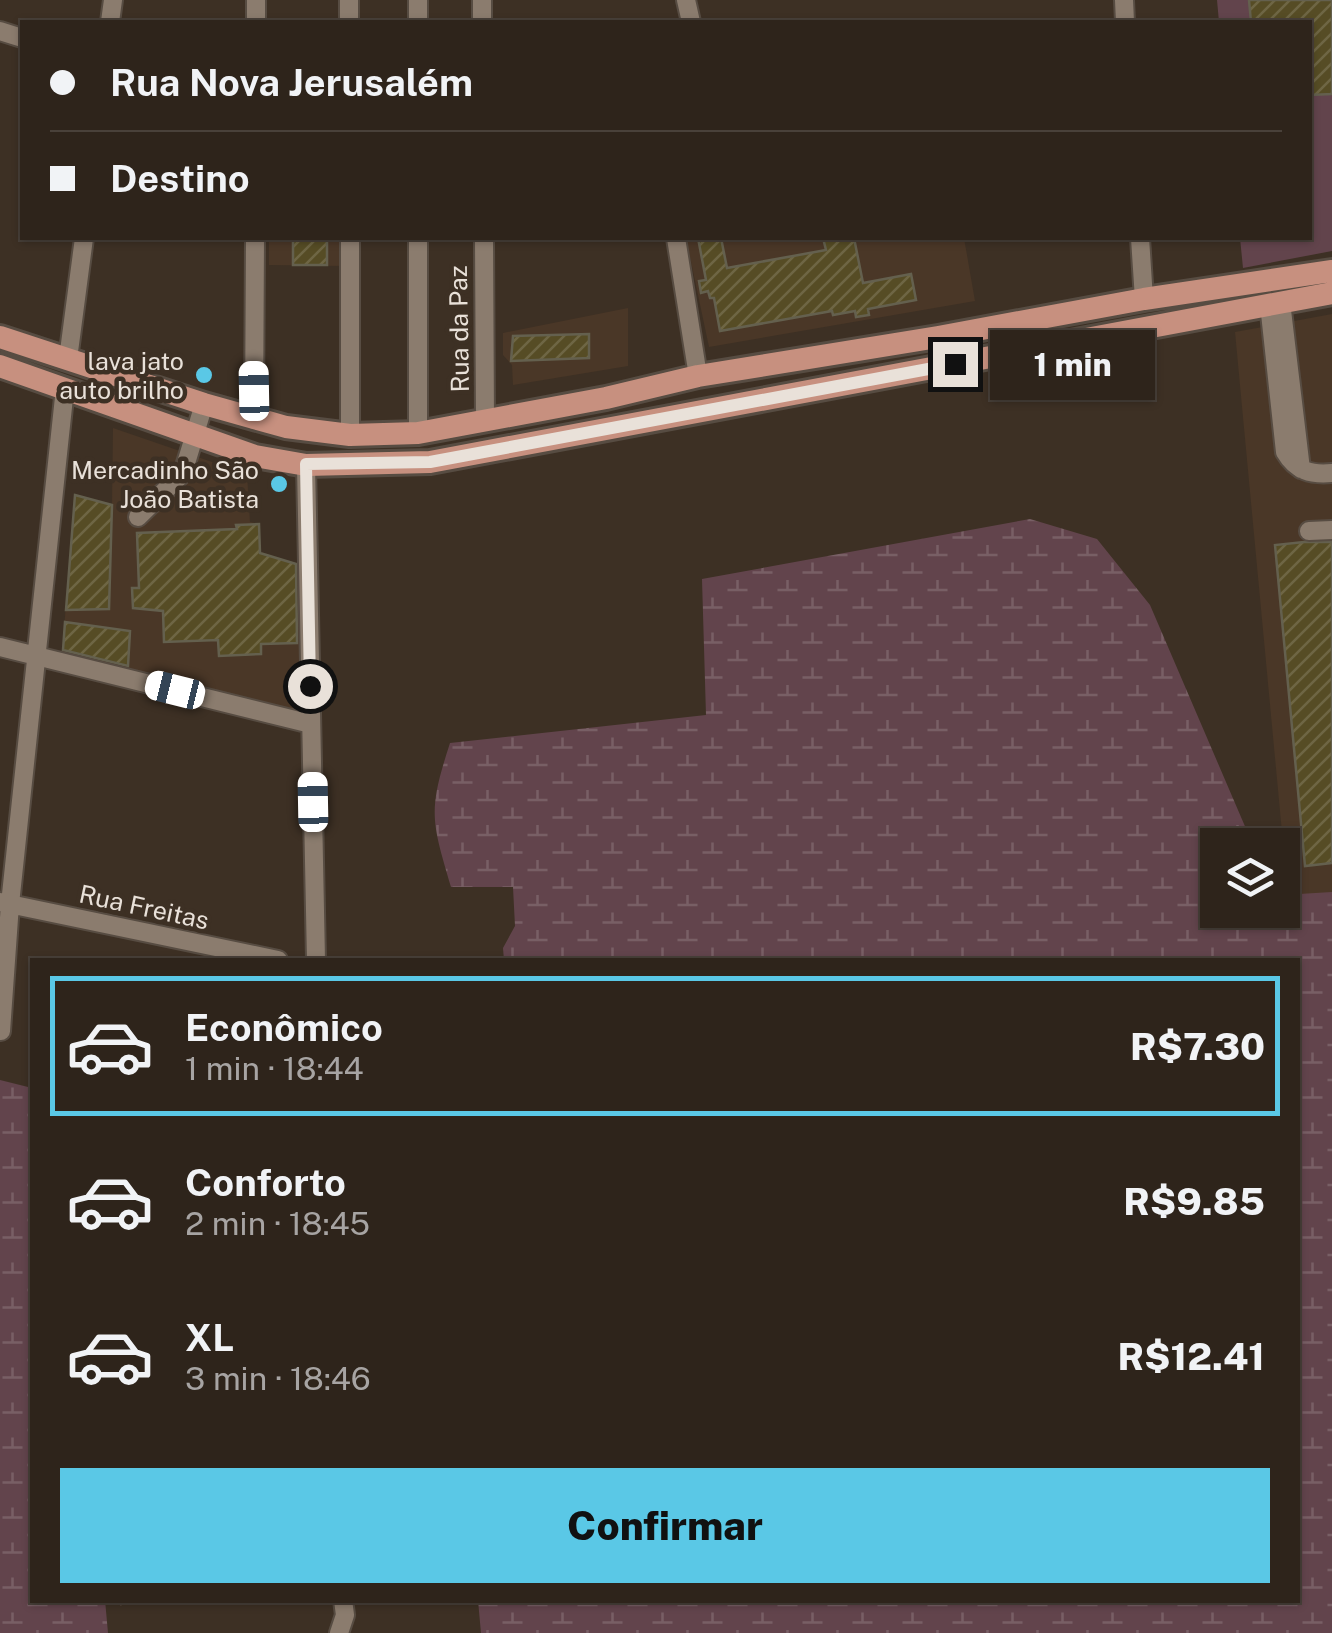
<!DOCTYPE html>
<html lang="pt">
<head>
<meta charset="utf-8">
<style>
	:root { --surface:#2e241b; --page:#3a3028; --text:#f1f3f6; --muted:#a7a4a3; --line:#49413a; --accent:#5ac8e6 }
	body { margin:0; font-family:"Public Sans",sans-serif; background:var(--page); color:var(--text); height:100vh; display:flex; flex-direction:column; font-size:38px; white-space:nowrap }
	* { box-sizing:border-box; margin:0 }
	p { font-size:32px; color:var(--muted) }
	.icon { flex:none; width:55px; height:55px; fill:none; stroke:currentColor; stroke-width:2; stroke-linecap:round; stroke-linejoin:round }
	.map { position:relative; flex:1; overflow:hidden }
	.drawer { position:absolute; left:30px; top:958px; width:1270px; height:645px; display:flex; flex-direction:column; background:var(--surface); border-radius:0px; box-shadow:0 2px 8px #0004,0 0 0 2px var(--line) }
	.drawer>* { flex:none }
	.hud { position:absolute; left:20px; top:20px; width:1292px; height:220px; border-radius:0px; box-shadow:0 2px 8px #0004,0 0 0 2px var(--line); display:grid; align-content:center; height:220px; padding:0 30px; background:var(--surface) }
	.tools { position:absolute; left:1200px; top:828px; display:grid; gap:20px }
	.tools a { display:grid; place-items:center; width:100px; height:100px; border-radius:0px; background:var(--surface); box-shadow:0 2px 8px #0004,0 0 0 2px var(--line); font-size:50px }
	.end { position:absolute; width:45px; height:45px; margin:-22px; border:12px solid #e9e1d9; background:#111; box-shadow:0 0 0 5px #111 }
	.from { border-radius:50% }
	.bubble { position:absolute; height:70px; border-radius:0px; background:var(--surface); box-shadow:0 2px 8px #0004,0 0 0 2px var(--line); font-size:32px; font-weight:800; line-height:70px; text-align:center }
	.car { position:absolute; width:30px; height:60px; margin:-30px -15px; border-radius:12px; box-shadow:0 0 8px 2px #0007; background:linear-gradient(#fff 24%,#345 0 40%,#fff 0 76%,#345 0 86%,#fff 0) }
	.hud b { display:flex; align-items:center; gap:35px; height:95px; font-size:38px }
	.hud b+b { border-top:2px solid var(--line) }
	.hud i { width:25px; height:25px; background:var(--text) }
	ul { padding:18px 0 0; list-style:none }
	li { display:flex; align-items:center; gap:30px; height:140px; margin:0 20px 15px; padding:0 10px; border:5px solid transparent; border-radius:0px }
	li div { flex:1 }
	li b { display:block; font-size:38px }
	li em { font-style:normal; font-weight:800 }
	li.selected { border-color:var(--accent) }
	li>.icon { width:90px; height:90px; stroke-width:1.5 }
	.button { display:flex; gap:20px; margin-top:auto; padding:20px 30px }
	.button a { flex:1; height:115px; border-radius:0px; background:var(--accent); color:#111; font-size:40px; font-weight:800; line-height:115px; text-align:center }
	.map>svg:first-child { display:block }
	.built { fill:#4a3727 }
	.green { fill:#62444c }
	.wetland { fill:url(#wetland-marsh) }
	.building { fill:url(#building-hatch); stroke:#64604e; stroke-width:2.5 }
	.lines { fill:none; stroke-linecap:round; stroke-linejoin:round }
	.minor-casing { stroke:#574c42; stroke-width:22 }
	.major-casing { stroke:#574c42; stroke-width:28 }
	.path { stroke:#887d73; stroke-width:2.5; stroke-dasharray:8 5; stroke-linecap:butt }
	.minor { stroke:#8b7c6e; stroke-width:18 }
	.major { stroke:#c7907f; stroke-width:22 }
	.route { stroke:#e9e1d9; stroke-width:12 }
	.poi-dot { fill:#5ac8e6; stroke:#3d3024; stroke-width:4 }
	.labels { text-anchor:middle; dominant-baseline:central; stroke-width:9; stroke-linejoin:round; paint-order:stroke }
	.street-label { font-size:25px; fill:#e9e1d9; stroke:#3d3024 }
	.poi-label { font-size:25px; fill:#e9e1d9; stroke:#3d3024; text-anchor:end }
</style>
</head>
<body>
<div class="map">
<svg width="1332" height="1633" viewBox="0 0 1332 1633">
	<defs>
		<pattern id="wetland-marsh" width="20" height="14" patternUnits="userSpaceOnUse" patternTransform="scale(2.5)"><rect width="20" height="14" fill="#62444c"/><path d="M1 5h8M5 5V1M11 12h8M15 12V8" fill="none" stroke="#785f65"/></pattern>
		<pattern id="building-hatch" width="6" height="6" patternUnits="userSpaceOnUse" patternTransform="scale(2.5)"><rect width="6" height="6" fill="#564c25"/><path d="M-1 1l2-2M0 6l6-6M5 7l2-2" fill="none" stroke="#6e6644"/></pattern>
	</defs>
	<rect width="100%" height="100%" fill="#3d3024"/>
	<path class="built" d="M269 238H346V266L269 265Z
		M686 238H964L975 301 709 347Z
		M628 308V366L513 385 512 365 503 355V333Z
		M1332 314V1180L1298 960H1294L1235 332Z
		M113 428 247 474 250 522 259 524 260 553 301 566 303 713 62 653 75 495 112 505Z"/>
	<path class="green" d="M1217 0H1332V251L1243 268 1240 238H1310V22H1219Z"/>
	<path class="wetland" d="M1030 519 1097 539 1150 605 1253 845H1218V910H1282L1283 895 1332 892V1633H481L478 1600H1298V960H504L503 948 515 926 513 887H451C431 819 428 811 450 743L706 715 702 579Z
		M0 1080 32 1088V1600H105L108 1633H0Z"/>
	<path class="building" d="M1249 0H1332V94L1310 95V22H1251Z
		M293 238H327V265H293Z
		M698 238H721L727 268 826 250 823 238H854L863 283 911 274 916 300 868 309 869 315 856 317 855 311 833 315 832 311 720 331 714 298H710L708 291 701 293 699 281 706 280Z
		M589 334V358L511 361 513 336Z
		M75 495 112 505 109 609 66 610Z
		M259 524 260 553 296 564 297 643 261 644V654L219 656 218 640 164 642 163 611 133 608 132 588H139L137 533 237 529 236 525Z
		M1304 542H1332V863L1305 866 1275 545Z
		M65 622 130 631 128 666 63 650Z"/>
	<g class="lines">
		<defs>
			<path id="minor" d="M349 0V22
				M686 0 691 22
				M1124 0 1125 22
				M110 22 113 0
				M256 22V0
				M418 22V0
				M482 22V0
				M0 31 22 38
				M350 238V435
				M484 238 485 421
				M676 238 698 376
				M1140 238 1144 299
				M1281 302 1301 469
				M1269 304 1285 452C1296 471 1311 475 1332 473
				M68 359 84 238
				M254 420 255 238
				M418 433V238
				M306 465 316 960
				M138 517 183 473 204 404
				M1309 531 1332 530
				M0 647 311 724
				M0 902 278 960
				M1 1031 10 904 65 388
				M339 1633 345 1615 343 1600"/>
			<path id="major" d="M0 337 204 404 286 427 350 435 418 433 606 398 698 376 938 337 1144 299 1332 271
				M0 366 255 456 306 465 430 462 1332 293"/>
		</defs>
		<use href="#minor" class="minor-casing"/>
		<use href="#major" class="major-casing"/>
		<path class="path" d="M120 1604 158 1600"/>
		<use href="#minor" class="minor"/>
		<use href="#major" class="major"/>
	</g>
	<g class="lines">
		<path class="route" d="M310 686 306 464 430 462 955 364"/>
	</g>
	<g class="poi-dot">
		<circle cx="204" cy="375" r="10"/>
		<circle cx="279" cy="484" r="10"/>
	</g>
	<g class="labels">
		<g class="street-label">
			<text transform="translate(459 329) rotate(-91)">Rua da Paz</text>
			<text transform="translate(144 907) rotate(12)">Rua Freitas</text>
		</g>
		<g class="poi-label">
			<text x="184" y="361">lava jato<tspan x="184" dy="29">auto brilho</tspan></text>
			<text x="259" y="470">Mercadinho São<tspan x="259" dy="29">João Batista</tspan></text>
		</g>
	</g>
</svg>
<div class="tools">
<a><svg class="icon" aria-label="layers" viewBox="0 0 24 24"><path d="M12 4l9 5-9 5-9-5zM3 14l9 5 9-5"/></svg></a>
</div>
<i class="end from" style="left:310px;top:686px"></i>
<i class="end" style="left:955px;top:364px"></i>
<div class="bubble" style="left:990px;top:330px;width:165px">1 min</div>
<i class="car" style="left:254px;top:391px;rotate:359deg"></i>
<i class="car" style="left:175px;top:690px;rotate:284deg"></i>
<i class="car" style="left:313px;top:802px;rotate:359deg"></i>
<div class="hud">
<b><i class="from"></i>Rua Nova Jerusalém</b>
<b><i></i>Destino</b>
</div>
<section class="drawer">
<ul>
<li class="selected"><svg class="icon" aria-label="car" viewBox="0 0 24 24"><path d="M5 17H2v-5l4-1 3-4h7l3 4 3 1v5h-3M9 17h6M6 11h13"/><circle cx="7" cy="17" r="2"/><circle cx="17" cy="17" r="2"/></svg><div><b>Econômico</b><p>1 min · 18:44</p></div><em>R$7.30</em></li>
<li><svg class="icon" aria-label="car" viewBox="0 0 24 24"><path d="M5 17H2v-5l4-1 3-4h7l3 4 3 1v5h-3M9 17h6M6 11h13"/><circle cx="7" cy="17" r="2"/><circle cx="17" cy="17" r="2"/></svg><div><b>Conforto</b><p>2 min · 18:45</p></div><em>R$9.85</em></li>
<li><svg class="icon" aria-label="car" viewBox="0 0 24 24"><path d="M5 17H2v-5l4-1 3-4h7l3 4 3 1v5h-3M9 17h6M6 11h13"/><circle cx="7" cy="17" r="2"/><circle cx="17" cy="17" r="2"/></svg><div><b>XL</b><p>3 min · 18:46</p></div><em>R$12.41</em></li>
</ul>
<div class="button"><a>Confirmar</a></div>
</section>
</div>
</body>
</html>
